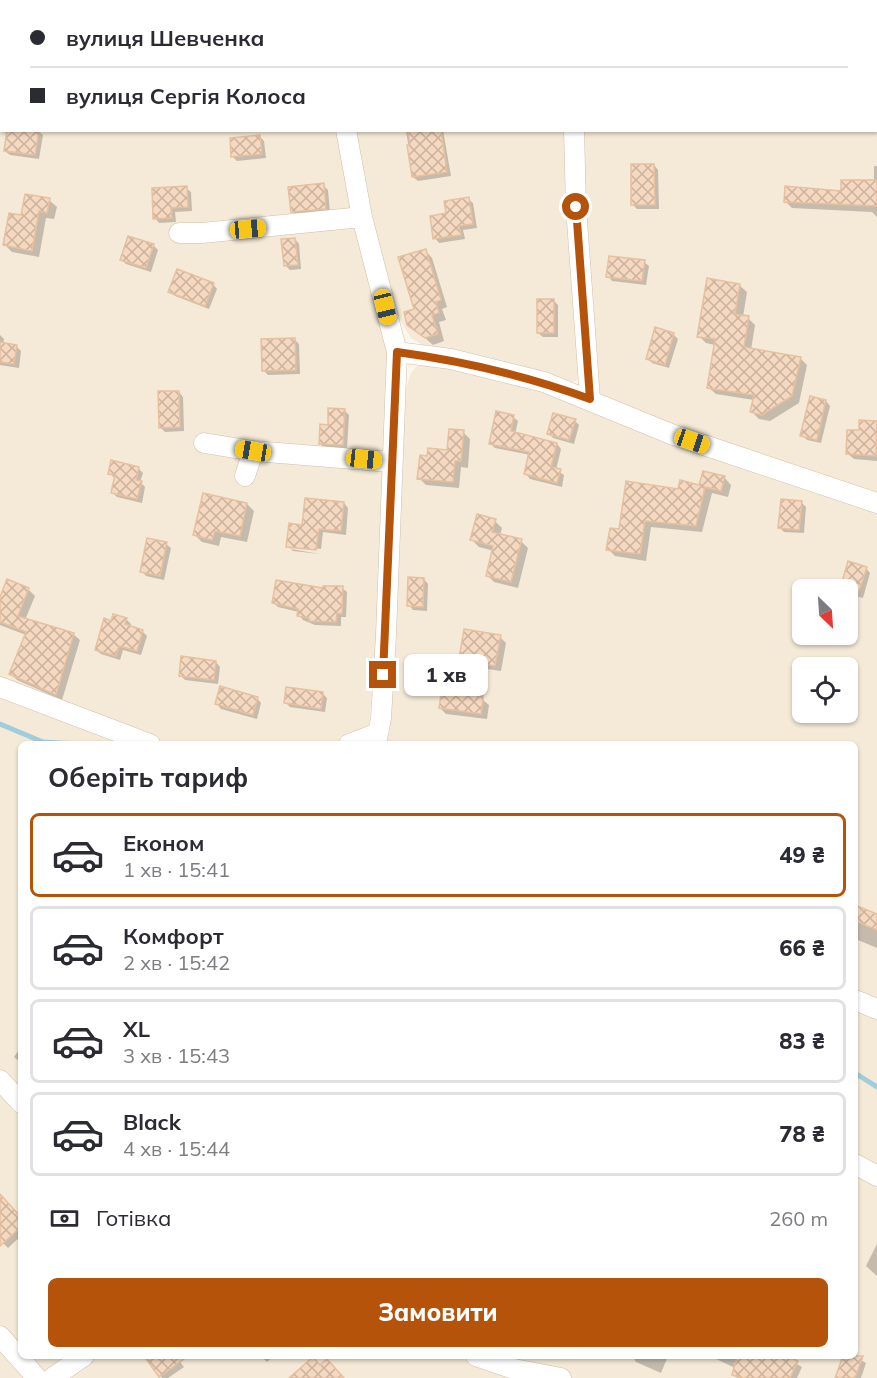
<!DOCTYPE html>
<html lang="uk">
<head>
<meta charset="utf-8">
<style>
	:root { --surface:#fff; --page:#f2f2f3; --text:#2b2b33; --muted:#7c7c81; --line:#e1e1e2; --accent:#b45309 }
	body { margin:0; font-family:Mulish,sans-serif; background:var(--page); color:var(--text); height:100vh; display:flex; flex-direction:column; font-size:22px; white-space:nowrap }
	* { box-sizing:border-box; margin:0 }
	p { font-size:20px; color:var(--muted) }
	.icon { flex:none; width:33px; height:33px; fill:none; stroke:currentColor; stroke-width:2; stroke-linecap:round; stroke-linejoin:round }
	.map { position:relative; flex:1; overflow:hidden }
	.side { position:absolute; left:18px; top:741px; width:840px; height:618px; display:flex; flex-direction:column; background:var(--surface); border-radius:9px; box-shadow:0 2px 4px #0004 }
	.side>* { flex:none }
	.hud { position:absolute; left:0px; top:0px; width:878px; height:132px; box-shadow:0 2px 4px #0004; display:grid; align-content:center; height:132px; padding:0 30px; background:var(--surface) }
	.needle { width:39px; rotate:155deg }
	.controls { position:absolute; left:792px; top:579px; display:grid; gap:12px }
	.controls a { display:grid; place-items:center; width:66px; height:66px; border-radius:9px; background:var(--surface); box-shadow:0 2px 4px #0004; font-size:30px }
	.end { position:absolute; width:27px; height:27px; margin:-14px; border:8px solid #b45309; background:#fff; box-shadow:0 0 0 3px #fff }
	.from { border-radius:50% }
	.bubble { position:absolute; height:42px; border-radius:9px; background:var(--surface); box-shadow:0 2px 4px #0004; font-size:20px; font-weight:800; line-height:42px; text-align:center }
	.car { position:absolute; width:18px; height:36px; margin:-18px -9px; border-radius:8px; box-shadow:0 0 4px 2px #0007; background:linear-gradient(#f5c518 24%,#345 0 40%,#f5c518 0 76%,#345 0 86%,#f5c518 0) }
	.hud b { display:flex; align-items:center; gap:21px; height:57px; font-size:22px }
	.hud b+b { border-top:2px solid var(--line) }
	.hud i { width:15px; height:15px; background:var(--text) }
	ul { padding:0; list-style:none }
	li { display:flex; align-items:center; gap:18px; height:84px; margin:0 12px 9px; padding:0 18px; border:3px solid var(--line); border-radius:9px }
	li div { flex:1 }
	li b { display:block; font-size:22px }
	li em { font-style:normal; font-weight:800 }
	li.active { border-color:var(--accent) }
	li>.icon { width:54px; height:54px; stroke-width:1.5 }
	h2 { padding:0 30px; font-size:27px; line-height:72px }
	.pay { display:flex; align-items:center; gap:15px; height:66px; padding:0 30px; font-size:22px }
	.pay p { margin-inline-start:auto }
	.primary-button { display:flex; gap:12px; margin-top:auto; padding:12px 30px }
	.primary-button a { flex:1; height:69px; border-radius:9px; background:var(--accent); color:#fff; font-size:24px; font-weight:800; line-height:69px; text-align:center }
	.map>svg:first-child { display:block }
	.residential { fill:#f5ead7; fill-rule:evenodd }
	.shadow { fill:#0003 }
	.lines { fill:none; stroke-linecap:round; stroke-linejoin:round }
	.stream { stroke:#a1cdda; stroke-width:5 }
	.building { fill:url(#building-cross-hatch); stroke:#e7c09f; stroke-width:1.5 }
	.minor-casing { stroke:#d0bfad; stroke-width:21 }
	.minor { stroke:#fff; stroke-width:20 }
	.route { stroke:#b45309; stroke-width:8 }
</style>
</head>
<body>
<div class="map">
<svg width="877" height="1378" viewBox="0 0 877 1378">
	<defs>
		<pattern id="building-cross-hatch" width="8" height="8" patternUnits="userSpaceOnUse" patternTransform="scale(1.5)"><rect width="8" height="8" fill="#f4d8bf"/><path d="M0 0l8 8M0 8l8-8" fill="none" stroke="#cab29d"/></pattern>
	</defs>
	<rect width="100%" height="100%" fill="#fdf7e9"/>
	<path class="residential" d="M0 0H328L2 2V130L339 131 389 353 378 634 367 744H21V1356H855V1005L877 1014V1378H0Z
		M340 0H565V2H340Z
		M575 0H877V497L674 428 599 396 578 131 876 130V2Z
		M353 131H570L581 374 578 380 572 382 429 349 411 338 398 317 371 216Z
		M425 363 543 388 877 509V1004L855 995V744H385L405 391 411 373 417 366ZM802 590H848V634H802ZM802 668H848V712H802Z"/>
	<path class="shadow" d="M348 0H372V2H348Z
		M876 16H877L876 93Z
		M406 130H443L451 176 418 181 413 177Z
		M38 131 43 135 39 159 10 155 5 151Z
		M260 137 264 141 266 158 237 161 233 157Z
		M654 165 658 170 659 209H637L633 205Z
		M874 166H877V217L872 212 792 208 785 201 842 192 874 182Z
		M323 185 328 190 330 213 297 216 292 211Z
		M186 188 191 192 192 211 175 212 176 222 159 223 155 218Z
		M468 199 473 203 477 228 463 230 465 239 439 243 435 238Z
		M49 200 57 207 54 219 46 218 39 257 12 252 5 245Z
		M295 239 299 244 301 269 290 270 285 265Z
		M153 245 158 250 151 272 126 264 122 260Z
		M425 250 432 258 447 307 442 309 446 320 439 322 444 341 433 345 409 324 416 310Z
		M644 262 649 266 646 285 612 281 608 276Z
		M213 284 217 289 209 309 175 296 170 291Z
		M739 285 747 292 743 317 748 318 755 325 751 350 800 358 807 365 799 403 770 421 759 419 752 412 754 400 716 394 708 387 715 345 706 343 699 336Z
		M553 300 558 305V337H543L538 333Z
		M673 334 678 339 669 368 652 363 648 359Z
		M0 335 4 339 3 344 16 346 21 351 19 368 0 365Z
		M295 340 299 344 300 374 268 375 264 371Z
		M179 392 183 397 184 431 165 432 160 427Z
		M826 401 830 406 821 443 807 440 802 435Z
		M344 410 349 415 347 449 325 448 320 444 329 426Z
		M513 417 518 421 515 434 557 444 561 449 556 470 564 475 562 487 530 479 526 474 530 455 495 448 490 443Z
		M575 421 579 425 574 444 553 438 549 433Z
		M861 421 877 422V461L854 459 847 453 860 432Z
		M463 432 470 439 468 468 461 467 459 488 426 485 419 478 429 458 448 451Z
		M138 468 143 473 140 482 145 487 142 503 117 497 113 493 114 478 110 473Z
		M724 477 731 485 728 497 712 493 702 532 651 527 646 561 615 556 608 549 620 530 679 490 700 487Z
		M801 502 806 507 804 533 784 532 779 527Z
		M344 503 348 508 346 535 323 532 321 549 291 546V549L320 554 293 551 288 546 304 527Z
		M247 504 254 511 247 542 221 537 219 546 202 542 195 535Z
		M495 521 502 528 500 535 521 541 528 548 518 588 494 582 487 575 494 551 479 547 472 540Z
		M166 544 171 548 164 580 146 576 142 571Z
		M866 568 870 573 863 598 848 594V590Z
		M424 579 428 584 427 611 413 610 409 605Z
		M342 588 347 592 346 617H341V626L315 625 303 620 299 615V612L278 607 273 602Z
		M28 589 35 596 25 620 73 634 80 640 62 700 17 680 11 674 26 635 0 625V601Z
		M801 605H802V630L797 625Z
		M126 619 131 624 130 627 142 631 147 636 141 655 123 650 120 660 101 654 96 650 112 622Z
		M500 637 506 643 501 671 487 669 483 700 489 705 487 719 446 714 440 708 457 678Z
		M216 662 220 667 218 684 185 680 181 676Z
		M323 694 327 698 325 712 290 707 285 702Z
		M257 698 261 703 257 719 221 709 217 704Z
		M855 907 877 916V948L858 940 855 947Z
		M21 1047V1063L14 1057Z
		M0 1196 21 1218V1236L8 1248 0 1240Z
		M877 1244V1276L866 1266Z
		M150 1356H176L184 1367 168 1378H162Z
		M261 1356H274L267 1362Z
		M632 1356H668L661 1373 636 1362Z
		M710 1356H783L802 1367 797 1378H737L733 1374 735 1368Z
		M845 1356H854L866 1363 861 1378H836Z"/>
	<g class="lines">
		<path class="stream" d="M0 724 43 742 76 744
			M855 1073 877 1087"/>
	</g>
	<path class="building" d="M7 130H39L35 155 4 151Z
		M408 130H441L447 172 412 177 407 145H410Z
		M260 135 262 154 231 157 230 138Z
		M631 164H654L655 205H631Z
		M841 180H877V206L784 202 785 186 841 191Z
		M324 183 326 209 291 212 288 187Z
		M187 186 188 207 171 208 172 218 153 219 152 188Z
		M25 194 50 198 47 213 39 211 32 251 3 245 9 213 21 215Z
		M469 197 473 224 459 226 461 235 433 239 430 216 446 213 444 201Z
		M128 236 154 244 146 268 120 260Z
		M295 238 298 265 284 266 281 239Z
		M426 249 441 300 436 302 439 313 432 315 438 334 425 338 407 325 404 312 414 309 398 257Z
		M609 256 645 260 642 281 606 277Z
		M177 269 214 283 205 306 168 292Z
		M707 278 740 284 735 314 749 316 744 347 801 357 792 396 762 415 750 412 754 395 707 388 715 339 697 337Z
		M537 299H554V333H537Z
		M655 327 674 333 665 365 646 359Z
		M295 338 296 370 262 371 261 339Z
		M0 342 17 345 14 364 0 362Z
		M158 391H179L180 427 159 428Z
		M810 396 826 400 817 440 800 436Z
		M328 408 345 409 343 445 319 444 320 424 328 425Z
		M496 411 514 415 511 431 557 443 551 467 561 469 557 483 524 474 529 452 489 444Z
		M553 413 576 419 569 440 547 434Z
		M859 420 877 421 876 456 846 454 847 430H859Z
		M449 429 464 430 461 461H455L453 482 417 479 420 455 427 456 428 448 447 450Z
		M111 460 139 467 136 480 142 481 137 499 111 493 115 475 108 474Z
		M703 471 725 476 721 491 705 487 696 526 645 521 640 554 606 550 610 528 619 529 626 481 678 489 680 480 699 485Z
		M203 493 247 503 240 536 215 531 212 540 193 535Z
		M305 498 344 502 341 531 319 529 316 550 286 547 289 523 302 525Z
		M781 499 802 501 799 530 778 528Z
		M477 514 496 519 492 532 522 539 511 582 486 576 493 546 470 540Z
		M147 538 167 542 160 576 140 572Z
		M848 561 867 567 858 595 840 589Z
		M408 577 424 578 423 607 407 606Z
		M7 579 29 588 18 616 74 633 56 695 9 674 26 632 0 622V597Z
		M276 580 323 588V586H343L342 614 337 613 336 622 309 621V618L297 616 298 609 272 603Z
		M113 614 127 618 125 624 143 630 137 651 119 646 116 656 95 650 104 618 111 621Z
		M464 629 501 635 495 666 482 664 477 697 483 698 481 714 439 708 444 675 456 676Z
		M181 656 216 661 214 680 179 676Z
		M220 686 258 697 253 715 215 704Z
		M286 687 323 692 321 709 284 703Z
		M855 905 877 914V930L855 921Z
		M0 1194 21 1217V1227L0 1246Z
		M144 1356H188L159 1377Z
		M737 1356H787L798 1361 790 1378H742L732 1375Z
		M843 1356H863L855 1378H835Z
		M313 1357 320 1365 327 1359 344 1378H289Z"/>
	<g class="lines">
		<defs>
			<path id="minor" d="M334 0V2
				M570 0V2
				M346 130 362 217 397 352 386 635 381 718 376 744
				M574 130 576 207 590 399
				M179 233H202L362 217
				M397 352 451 359 544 382 671 434 877 503
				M204 443 253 451 391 462
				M245 476 253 451
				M0 687 150 744
				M349 744 378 733
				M855 1000 877 1009
				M0 1080 21 1103
				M855 1164 877 1176
				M0 1336 37 1378
				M476 1356 514 1369 561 1378
				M52 1378 84 1356"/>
		</defs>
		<use href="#minor" class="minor-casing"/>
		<use href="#minor" class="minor"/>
	</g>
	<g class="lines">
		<path class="route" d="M383 675 397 352C463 361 527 376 590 399L576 207"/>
	</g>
</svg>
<div class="controls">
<a><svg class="needle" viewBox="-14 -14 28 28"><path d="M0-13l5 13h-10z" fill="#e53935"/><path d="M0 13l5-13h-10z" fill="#7c7c81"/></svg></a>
<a><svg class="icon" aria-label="locate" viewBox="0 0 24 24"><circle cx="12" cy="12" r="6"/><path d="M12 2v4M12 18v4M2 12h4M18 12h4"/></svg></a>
</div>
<i class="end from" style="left:576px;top:207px"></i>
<i class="end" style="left:383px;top:675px"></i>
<div class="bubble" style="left:404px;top:654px;width:84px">1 хв</div>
<i class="car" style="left:248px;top:229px;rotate:85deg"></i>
<i class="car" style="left:385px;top:307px;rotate:166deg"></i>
<i class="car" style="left:692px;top:441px;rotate:109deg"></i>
<i class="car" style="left:253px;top:451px;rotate:279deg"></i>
<i class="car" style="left:364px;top:459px;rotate:96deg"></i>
<div class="hud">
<b><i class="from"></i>вулиця Шевченка</b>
<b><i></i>вулиця Сергія Колоса</b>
</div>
<section class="side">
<h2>Оберіть тариф</h2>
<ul>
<li class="active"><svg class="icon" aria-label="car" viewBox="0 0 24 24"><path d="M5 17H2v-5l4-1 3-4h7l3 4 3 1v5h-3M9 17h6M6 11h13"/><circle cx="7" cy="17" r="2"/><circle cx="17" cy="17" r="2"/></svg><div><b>Економ</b><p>1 хв · 15:41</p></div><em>49 ₴</em></li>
<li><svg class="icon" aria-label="car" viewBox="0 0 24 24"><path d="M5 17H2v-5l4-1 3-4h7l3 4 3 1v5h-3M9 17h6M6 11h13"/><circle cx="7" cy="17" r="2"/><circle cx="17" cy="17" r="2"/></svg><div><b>Комфорт</b><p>2 хв · 15:42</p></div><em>66 ₴</em></li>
<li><svg class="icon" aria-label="car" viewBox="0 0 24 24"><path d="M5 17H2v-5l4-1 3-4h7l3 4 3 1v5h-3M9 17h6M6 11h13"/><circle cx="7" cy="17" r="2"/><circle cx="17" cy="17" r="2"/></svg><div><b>XL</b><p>3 хв · 15:43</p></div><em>83 ₴</em></li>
<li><svg class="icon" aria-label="car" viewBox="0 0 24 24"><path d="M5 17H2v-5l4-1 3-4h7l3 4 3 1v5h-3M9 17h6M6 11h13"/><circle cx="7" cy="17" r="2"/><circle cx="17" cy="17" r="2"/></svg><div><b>Black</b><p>4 хв · 15:44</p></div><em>78 ₴</em></li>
</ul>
<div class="pay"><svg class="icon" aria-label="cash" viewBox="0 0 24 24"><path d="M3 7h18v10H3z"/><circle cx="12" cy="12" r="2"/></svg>Готівка<p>260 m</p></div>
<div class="primary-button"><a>Замовити</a></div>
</section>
</div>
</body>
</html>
